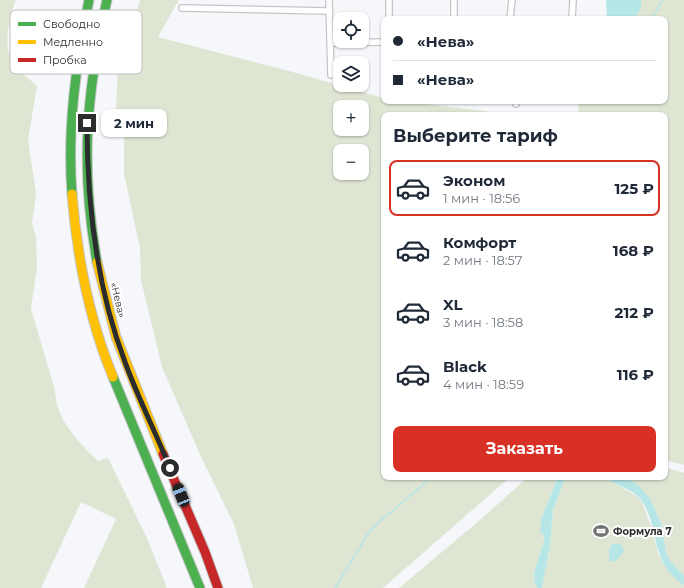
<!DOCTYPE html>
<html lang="ru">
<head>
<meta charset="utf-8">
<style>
	:root { --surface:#fff; --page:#f6f6f7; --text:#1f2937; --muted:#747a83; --line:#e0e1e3; --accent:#d93025 }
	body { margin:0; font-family:Montserrat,sans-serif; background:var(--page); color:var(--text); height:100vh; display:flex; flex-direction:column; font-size:15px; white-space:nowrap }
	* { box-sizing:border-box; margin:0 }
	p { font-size:13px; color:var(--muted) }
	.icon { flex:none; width:22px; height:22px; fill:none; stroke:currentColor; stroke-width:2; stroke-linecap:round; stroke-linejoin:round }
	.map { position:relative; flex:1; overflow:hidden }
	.drawer { position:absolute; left:381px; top:112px; width:287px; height:368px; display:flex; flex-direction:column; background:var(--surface); border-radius:8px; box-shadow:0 1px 3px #0004 }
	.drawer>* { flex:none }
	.banner { position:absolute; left:381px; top:16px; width:287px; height:88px; border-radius:8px; box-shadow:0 1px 3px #0004; display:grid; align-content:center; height:88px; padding:0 12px; background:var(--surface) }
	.fabs { position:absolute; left:333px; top:12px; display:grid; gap:8px }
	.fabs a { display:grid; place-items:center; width:36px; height:36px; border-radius:8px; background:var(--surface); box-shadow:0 1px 3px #0004; font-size:20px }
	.end { position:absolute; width:18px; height:18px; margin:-9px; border:5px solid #2b2c2e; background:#fff; box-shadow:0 0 0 2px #fff }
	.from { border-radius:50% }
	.bubble { position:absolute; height:28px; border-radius:8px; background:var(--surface); box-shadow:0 1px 3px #0004; font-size:13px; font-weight:700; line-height:28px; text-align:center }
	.car { position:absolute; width:12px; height:24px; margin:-12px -6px; border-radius:5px; box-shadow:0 0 3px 1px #0007; background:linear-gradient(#222 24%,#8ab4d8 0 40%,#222 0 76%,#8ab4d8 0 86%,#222 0) }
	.banner b { display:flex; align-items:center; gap:14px; height:38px; font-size:15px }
	.banner b+b { border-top:1px solid var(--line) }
	.banner i { width:10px; height:10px; background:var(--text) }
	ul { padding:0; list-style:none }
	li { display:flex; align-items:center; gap:12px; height:56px; margin:0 8px 6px; padding:0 4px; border:2px solid transparent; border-radius:8px }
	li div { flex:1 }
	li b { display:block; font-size:15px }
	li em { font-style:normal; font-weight:700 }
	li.selected { border-color:var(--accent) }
	li>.icon { width:36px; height:36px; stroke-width:1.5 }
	h2 { padding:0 12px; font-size:18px; line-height:48px }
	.action { display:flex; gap:8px; margin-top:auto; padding:8px 12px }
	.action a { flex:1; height:46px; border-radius:8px; background:var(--accent); color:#fff; font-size:16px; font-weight:700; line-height:46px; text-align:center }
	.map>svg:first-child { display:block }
	.green { fill:#dee5d3; fill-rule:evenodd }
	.water { fill:#b7e6e6 }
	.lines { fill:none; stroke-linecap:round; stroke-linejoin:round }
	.stream { stroke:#b7e6e6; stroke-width:1.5 }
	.street-casing { stroke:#c5c6c8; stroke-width:8 }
	.fast-casing { stroke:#c5c6c8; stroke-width:11 }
	.slow-casing { stroke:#c5c6c8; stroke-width:11 }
	.jam-casing { stroke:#c5c6c8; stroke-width:11 }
	.street { stroke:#fefefe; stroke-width:5.5 }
	.fast { stroke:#4caf50; stroke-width:9 }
	.slow { stroke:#ffc107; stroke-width:9 }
	.jam { stroke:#c62828; stroke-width:9 }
	.route { stroke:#2b2c2e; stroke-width:5 }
	.labels { text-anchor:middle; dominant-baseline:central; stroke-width:4; stroke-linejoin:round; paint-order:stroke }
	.street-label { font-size:10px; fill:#2b2c2e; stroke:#fff }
	.poi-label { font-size:10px; font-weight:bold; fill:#2b2c2e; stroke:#fff; text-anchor:start }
	.key { fill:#fff; stroke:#bfc0c0; stroke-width:1 }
	.key-label { font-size:11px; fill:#2b2c2e }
</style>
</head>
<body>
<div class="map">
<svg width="684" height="588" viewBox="0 0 684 588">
	<rect width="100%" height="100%" fill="#f6f7fa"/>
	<path class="green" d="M0 0H16C10 13 4 42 10 56 16 69 27 77 37 86L28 140 36 194 32 223 36 237 37 267 31 309 55 390C55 418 79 443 98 461L108 458 146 536 167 588H84L116 519 81 502 41 588H0Z
		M140 0H179L158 37 289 71 384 98V101H400L516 115H384V477H510L383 588H253L234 524 202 459 162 367 141 280 140 248 124 174V129L116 112 118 68 134 40 135 18ZM340 107H362V129H340ZM340 151H362V173H340Z
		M641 0H684V465L665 460V115H579L578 101H665V19H634L641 9Z
		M665 467 684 473V576L671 562 666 553 662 526 650 498 625 477H665Z
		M528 477H558L541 519 544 541 534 575 538 588H399L480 520Z
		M568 477H603L637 496 642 502 652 528 658 553 663 563 673 576 684 585V588H542L550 545 553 510 565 479Z"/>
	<path class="water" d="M606 0H641V9L634 19H607Z
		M558 477H568L565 479 553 510 550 545 542 588H538L535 584 534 573 544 541V536L540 532 541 519Z
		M603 477H625L638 485 650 498 662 526 666 553 671 562 684 576V585C649 562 661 531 642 501 634 489 614 485 603 477Z
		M617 543 622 545 624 552 616 561 612 562 609 560V550L612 544Z"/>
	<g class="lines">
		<path class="stream" d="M651 19 663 0
			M553 477 558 481
			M335 588 371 529 432 477"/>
		<defs>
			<path id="street" d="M329 0 331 75
				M454 0V19
				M182 8 328 11
				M389 19V0
				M510 19 512 0
				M572 19 573 0
				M330 41 334 43 384 42
				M516 101V104"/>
			<path id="fast" d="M72 194C67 128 76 64 89 0
				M97 262C80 167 86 94 107 0
				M113 377 200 588"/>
			<path id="slow" d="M72 194C77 256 89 319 113 377
				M97 262 116 337 163 454"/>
			<path id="jam" d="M163 454 205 552 218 588"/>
		</defs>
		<use href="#street" class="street-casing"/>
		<use href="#fast" class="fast-casing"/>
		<use href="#slow" class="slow-casing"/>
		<use href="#jam" class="jam-casing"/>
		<use href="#street" class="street"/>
		<use href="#fast" class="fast"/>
		<use href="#slow" class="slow"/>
		<use href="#jam" class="jam"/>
	</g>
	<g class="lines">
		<path class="route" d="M87 123C87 203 96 286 125 362 138 398 156 433 170 468"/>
	</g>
	<defs>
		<symbol id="stadium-bare" viewBox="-9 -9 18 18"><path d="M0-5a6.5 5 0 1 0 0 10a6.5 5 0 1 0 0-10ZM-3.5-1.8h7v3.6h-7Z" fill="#727375" stroke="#fff" stroke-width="2.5" paint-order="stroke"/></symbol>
	</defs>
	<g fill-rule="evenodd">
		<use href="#stadium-bare" x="590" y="520" width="22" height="22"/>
	</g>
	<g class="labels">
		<g class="street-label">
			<text transform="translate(118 300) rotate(76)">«Нева»</text>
		</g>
		<g class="poi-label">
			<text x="613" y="531">Формула 7</text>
		</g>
	</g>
	<rect x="10" y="10" width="132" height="64" rx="6" class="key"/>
	<rect x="18" y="22" width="18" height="4" fill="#4caf50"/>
	<rect x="18" y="40" width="18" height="4" fill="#ffc107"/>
	<rect x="18" y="58" width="18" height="4" fill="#c62828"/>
	<g class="key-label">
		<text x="43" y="28">Свободно</text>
		<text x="43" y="46">Медленно</text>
		<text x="43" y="64">Пробка</text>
	</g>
</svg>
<div class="fabs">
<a><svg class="icon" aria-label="locate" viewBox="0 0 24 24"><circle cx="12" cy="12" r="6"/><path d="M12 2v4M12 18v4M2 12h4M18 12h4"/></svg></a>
<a><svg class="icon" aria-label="layers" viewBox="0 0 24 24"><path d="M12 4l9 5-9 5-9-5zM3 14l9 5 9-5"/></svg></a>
<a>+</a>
<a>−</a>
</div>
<i class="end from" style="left:170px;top:468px"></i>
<i class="end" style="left:87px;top:123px"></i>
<div class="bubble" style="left:101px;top:109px;width:66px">2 мин</div>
<i class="car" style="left:181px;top:495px;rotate:338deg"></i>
<div class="banner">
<b><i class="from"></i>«Нева»</b>
<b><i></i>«Нева»</b>
</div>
<section class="drawer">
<h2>Выберите тариф</h2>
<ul>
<li class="selected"><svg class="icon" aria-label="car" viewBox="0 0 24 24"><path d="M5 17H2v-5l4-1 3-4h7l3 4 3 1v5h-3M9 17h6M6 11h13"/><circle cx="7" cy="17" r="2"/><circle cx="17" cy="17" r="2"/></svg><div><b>Эконом</b><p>1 мин · 18:56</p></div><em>125 ₽</em></li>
<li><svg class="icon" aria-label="car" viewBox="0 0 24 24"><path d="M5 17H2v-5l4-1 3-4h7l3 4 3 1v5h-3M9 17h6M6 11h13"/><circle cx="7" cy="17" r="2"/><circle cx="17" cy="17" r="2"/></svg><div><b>Комфорт</b><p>2 мин · 18:57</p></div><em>168 ₽</em></li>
<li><svg class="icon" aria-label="car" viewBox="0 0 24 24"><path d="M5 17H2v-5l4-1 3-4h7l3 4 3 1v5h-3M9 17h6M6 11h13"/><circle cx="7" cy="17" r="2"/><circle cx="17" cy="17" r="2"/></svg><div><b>XL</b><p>3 мин · 18:58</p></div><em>212 ₽</em></li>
<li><svg class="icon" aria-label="car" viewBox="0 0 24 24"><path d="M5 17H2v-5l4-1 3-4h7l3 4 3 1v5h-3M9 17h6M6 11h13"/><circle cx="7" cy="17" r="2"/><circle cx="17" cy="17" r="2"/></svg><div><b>Black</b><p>4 мин · 18:59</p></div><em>116 ₽</em></li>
</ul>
<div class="action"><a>Заказать</a></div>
</section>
</div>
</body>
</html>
